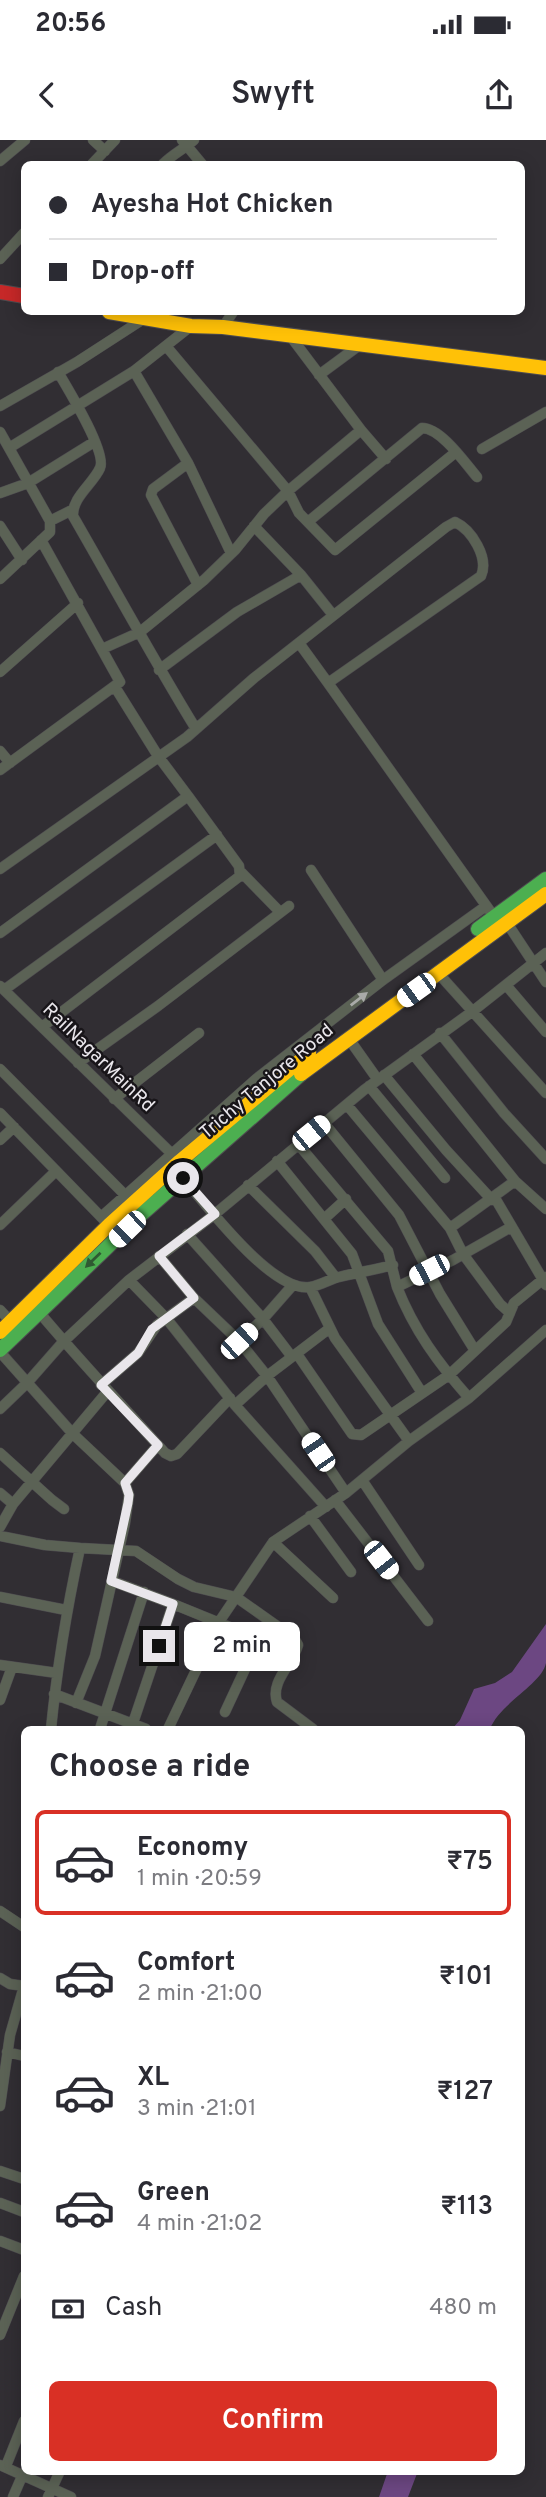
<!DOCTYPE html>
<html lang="en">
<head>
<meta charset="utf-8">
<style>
	:root { --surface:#fff; --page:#f7f7f7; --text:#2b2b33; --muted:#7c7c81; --line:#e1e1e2; --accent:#d93025 }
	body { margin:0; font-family:Overpass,sans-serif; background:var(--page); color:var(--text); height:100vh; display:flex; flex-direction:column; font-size:26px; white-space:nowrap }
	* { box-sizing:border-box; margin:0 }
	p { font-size:23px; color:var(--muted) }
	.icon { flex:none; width:38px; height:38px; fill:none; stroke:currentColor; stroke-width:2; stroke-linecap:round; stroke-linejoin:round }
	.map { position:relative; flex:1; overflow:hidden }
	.details { position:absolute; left:21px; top:1586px; width:504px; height:749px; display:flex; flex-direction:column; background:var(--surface); border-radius:10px; box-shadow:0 4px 18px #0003 }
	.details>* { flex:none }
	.banner { position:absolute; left:21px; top:21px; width:504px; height:154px; border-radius:10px; box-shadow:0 4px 18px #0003; display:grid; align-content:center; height:154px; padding:0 28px; background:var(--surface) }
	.end { position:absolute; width:32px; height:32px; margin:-16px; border:9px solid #e9e6eb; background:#111; box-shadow:0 0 0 4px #111 }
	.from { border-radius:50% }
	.bubble { position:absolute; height:49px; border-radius:10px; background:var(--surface); box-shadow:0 4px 18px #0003; font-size:23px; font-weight:600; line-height:49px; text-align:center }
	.car { position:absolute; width:21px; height:42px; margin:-21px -10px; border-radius:9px; box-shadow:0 0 5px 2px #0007; background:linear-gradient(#fff 24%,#345 0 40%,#fff 0 76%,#345 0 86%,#fff 0) }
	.banner b { display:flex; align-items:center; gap:24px; height:66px; font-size:26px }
	.banner b+b { border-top:2px solid var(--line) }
	.banner i { width:18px; height:18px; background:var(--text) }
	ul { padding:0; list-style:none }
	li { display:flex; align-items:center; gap:21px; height:105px; margin:0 14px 10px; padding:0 14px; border:4px solid transparent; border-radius:10px }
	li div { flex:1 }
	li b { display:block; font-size:26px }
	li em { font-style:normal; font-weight:600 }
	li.active { border-color:var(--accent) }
	li>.icon { width:63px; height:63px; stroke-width:1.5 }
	h2 { padding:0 28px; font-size:32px; line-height:84px }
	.pay { display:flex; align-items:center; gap:18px; height:77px; padding:0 28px; font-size:26px }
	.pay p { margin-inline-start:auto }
	.action { display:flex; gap:14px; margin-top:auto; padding:14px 28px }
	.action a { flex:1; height:80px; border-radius:10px; background:var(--accent); color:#fff; font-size:28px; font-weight:600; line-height:80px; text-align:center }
	.status { display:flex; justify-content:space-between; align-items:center; height:49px; padding:0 35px; background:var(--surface); direction:ltr }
	.status svg { height:19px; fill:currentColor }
	header { display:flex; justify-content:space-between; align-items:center; height:91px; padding:0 28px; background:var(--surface); font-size:32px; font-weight:600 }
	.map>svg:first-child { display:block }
	.water { fill:#6c4782 }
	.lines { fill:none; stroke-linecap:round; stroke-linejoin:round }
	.street-casing { stroke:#4e4c50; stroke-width:11 }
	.fast-casing { stroke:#4e4c50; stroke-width:16 }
	.slow-casing { stroke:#4e4c50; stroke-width:16 }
	.jam-casing { stroke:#4e4c50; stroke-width:16 }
	.street { stroke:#5b6255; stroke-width:10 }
	.fast { stroke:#4caf50; stroke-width:14 }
	.slow { stroke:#ffc107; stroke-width:14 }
	.jam { stroke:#c62828; stroke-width:14 }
	.oneway { fill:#a9aba8 }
	.oneway2 { fill:#2f5a32 }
	.route { stroke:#e9e6eb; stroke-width:9 }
	.labels { text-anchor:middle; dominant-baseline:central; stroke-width:5; stroke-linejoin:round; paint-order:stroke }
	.street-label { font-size:19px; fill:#e9e6eb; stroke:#181519 }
</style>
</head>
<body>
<div class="status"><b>20:56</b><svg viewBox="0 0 49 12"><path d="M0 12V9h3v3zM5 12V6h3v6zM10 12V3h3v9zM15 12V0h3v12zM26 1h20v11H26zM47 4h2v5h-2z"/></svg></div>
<header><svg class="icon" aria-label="back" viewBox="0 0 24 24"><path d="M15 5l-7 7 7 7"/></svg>Swyft<svg class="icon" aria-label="share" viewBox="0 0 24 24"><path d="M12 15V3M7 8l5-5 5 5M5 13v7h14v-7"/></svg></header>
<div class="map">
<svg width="546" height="2357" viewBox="0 0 546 2357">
	<rect width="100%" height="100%" fill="#312e33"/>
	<path class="water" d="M546 1484C546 1496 546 1511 546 1523 542 1544 500 1563 490 1589H452L460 1580 474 1549 495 1543 512 1532Z
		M388 2331H418L408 2357H379Z"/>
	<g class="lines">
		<defs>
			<path id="street" d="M93 0 105 11
				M182 0 202 24
				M0 21 25 0
				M92 24 115 0
				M163 24C173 14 184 9 194 0
				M0 119 24 93
				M223 187 233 172
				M291 197 361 290 288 351 299 373 335 410 456 312
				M134 231 188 323 231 413
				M58 232C68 249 107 313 100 328 93 344 72 357 73 376 114 447 153 519 196 589
				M319 235 361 204
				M0 266 77 222 145 178
				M361 290 386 319
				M0 292 50 381V392L0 439
				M9 308 134 231 191 186
				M482 309 546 272
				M188 323 153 349 151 355 198 445
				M0 353 28 343 94 302
				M50 381 72 370
				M309 381 422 288C441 288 465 323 477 337
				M0 386 22 420
				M254 386 301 435
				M102 509 140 492 204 440 235 410 264 374 288 351 166 206
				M159 530 237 472 301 435 333 475
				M0 532 78 463
				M328 543 490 771
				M0 611 10 623
				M0 630 120 542 41 400
				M0 729 187 597 254 538 446 387 455 382C472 390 489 418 481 436L328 543 299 503
				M311 730 383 840
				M240 731 280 772
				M507 783 546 842
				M0 793 188 656 158 616 115 547
				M438 833 546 953
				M506 845 546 892
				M0 846 172 1014
				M4 850 217 695
				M42 887 240 736 239 726 188 656
				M440 893 504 973 546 1019
				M349 899 378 940
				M413 914 515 1041 450 1088
				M78 923 158 866 289 766
				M0 929 126 1056
				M384 935 446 1010 492 1060
				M369 946 445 1038
				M114 959 199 893
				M347 965 450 1088 463 1114 500 1164 510 1173
				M0 973 104 1080
				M324 983 399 1075 440 1154 474 1209
				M0 1000 14 987
				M298 1004 388 1111 397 1147 453 1120 511 1087
				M277 1021 352 1114 378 1184 422 1253
				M183 1038C207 1065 272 1153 310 1147 318 1146 327 1141 335 1138 354 1133 374 1130 393 1125
				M515 1041 546 1069
				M248 1045 315 1111 336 1138
				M495 1058 546 1145
				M101 1077 256 939 383 840 486 766
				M324 1079 346 1059
				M0 1085 56 1031
				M187 1094 263 1179 292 1146
				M159 1116 194 1158
				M129 1140 166 1178 235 1265 326 1367
				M310 1147 335 1198 409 1301
				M397 1147C414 1190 438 1223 469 1258
				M0 1170 11 1182
				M39 1172C80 1221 123 1266 165 1313L171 1316 177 1314 230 1258
				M239 1201 263 1179 292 1217
				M0 1212 73 1294 125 1343 158 1305
				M297 1214 352 1294 361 1295 449 1235 506 1182 514 1163 546 1137
				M101 1245 138 1213 157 1185 194 1158 239 1201 267 1236 346 1353
				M235 1265 267 1236 330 1188
				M0 1269 27 1243 63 1202 129 1140 215 1074 364 950 473 871 546 813
				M0 1313 52 1360 64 1369
				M362 1340 419 1425
				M0 1353 13 1364
				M335 1360 428 1481
				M310 1376 351 1432
				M0 1387 13 1364 107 1252
				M0 1396 45 1405 80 1408C67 1468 57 1528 51 1589
				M273 1402 333 1458
				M80 1408 136 1411 178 1439 194 1447 236 1457 294 1498 298 1505C293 1524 270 1541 277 1562L313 1589
				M112 1441 173 1464 131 1589
				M0 1457 66 1470
				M173 1464 259 1499 225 1572
				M0 1525 57 1533
				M54 1554 146 1589
				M0 1560 12 1527
				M76 1563 95 1516 125 1383 129 1355 125 1343
				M100 1589 144 1452
				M168 1589 219 1482 273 1402 346 1353 409 1301 469 1258 546 1190
				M0 1771 24 1787
				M0 1838 10 1844 24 1846
				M7 1912 24 1916
				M0 1966 10 1895 24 1846
				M0 2031 24 2039
				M0 2063 24 2072
				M0 2101 24 2110
				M0 2195 24 2136
				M0 2325 71 2357
				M6 2326 24 2281
				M13 2357 23 2334
				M48 2357 60 2331"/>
			<path id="fast" d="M478 789 546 739
				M0 1210 144 1072 301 934"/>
			<path id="slow" d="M109 172 191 186 223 187 546 228
				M301 934 546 754
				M0 1192 109 1085 180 1021 309 913"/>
			<path id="jam" d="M0 152 24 156"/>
		</defs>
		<use href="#street" class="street-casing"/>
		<use href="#fast" class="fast-casing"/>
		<use href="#slow" class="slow-casing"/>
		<use href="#jam" class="jam-casing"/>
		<use href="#street" class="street"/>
		<use href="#fast" class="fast"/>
		<use href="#slow" class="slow"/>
		<use href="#jam" class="jam"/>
	</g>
	<defs><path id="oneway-solid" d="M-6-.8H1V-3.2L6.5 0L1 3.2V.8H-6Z" transform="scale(1.75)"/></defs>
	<use class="oneway" href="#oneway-solid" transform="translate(359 859) rotate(-38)"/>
	<use class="oneway2" href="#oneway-solid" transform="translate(93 1120) rotate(136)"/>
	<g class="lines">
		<path class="route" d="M159 1506 173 1464 111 1441 128 1363 129 1355 125 1343 158 1305 101 1245 138 1213 152 1189 194 1158 159 1116 215 1074 183 1038"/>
	</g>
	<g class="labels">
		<g class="street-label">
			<text transform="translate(98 918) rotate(44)">RailNagarMainRd</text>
			<text transform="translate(267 942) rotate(-40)">Trichy Tanjore Road</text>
		</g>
	</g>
</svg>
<i class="end from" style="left:183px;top:1038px"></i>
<i class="end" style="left:159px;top:1506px"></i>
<div class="bubble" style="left:184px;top:1482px;width:116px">2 min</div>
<i class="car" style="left:416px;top:850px;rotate:234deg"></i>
<i class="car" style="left:311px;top:993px;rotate:51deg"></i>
<i class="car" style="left:127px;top:1089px;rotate:226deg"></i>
<i class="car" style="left:429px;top:1130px;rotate:243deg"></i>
<i class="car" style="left:239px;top:1201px;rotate:47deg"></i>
<i class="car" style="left:318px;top:1312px;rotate:326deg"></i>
<i class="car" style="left:381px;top:1420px;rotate:142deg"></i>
<div class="banner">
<b><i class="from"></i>Ayesha Hot Chicken</b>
<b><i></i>Drop-off</b>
</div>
<section class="details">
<h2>Choose a ride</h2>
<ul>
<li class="active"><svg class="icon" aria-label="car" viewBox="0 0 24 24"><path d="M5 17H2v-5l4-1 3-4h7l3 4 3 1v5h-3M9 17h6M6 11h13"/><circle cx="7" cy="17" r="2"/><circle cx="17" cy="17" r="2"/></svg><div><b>Economy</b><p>1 min · 20:59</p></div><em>₹75</em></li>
<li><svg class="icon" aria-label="car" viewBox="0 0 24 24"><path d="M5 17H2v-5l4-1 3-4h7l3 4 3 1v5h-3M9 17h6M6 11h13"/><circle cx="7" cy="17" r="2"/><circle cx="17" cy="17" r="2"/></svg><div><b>Comfort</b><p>2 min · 21:00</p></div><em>₹101</em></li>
<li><svg class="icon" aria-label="car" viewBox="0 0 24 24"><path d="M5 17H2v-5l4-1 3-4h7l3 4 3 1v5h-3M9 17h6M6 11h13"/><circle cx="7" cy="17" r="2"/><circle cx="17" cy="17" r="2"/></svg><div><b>XL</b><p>3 min · 21:01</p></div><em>₹127</em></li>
<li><svg class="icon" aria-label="car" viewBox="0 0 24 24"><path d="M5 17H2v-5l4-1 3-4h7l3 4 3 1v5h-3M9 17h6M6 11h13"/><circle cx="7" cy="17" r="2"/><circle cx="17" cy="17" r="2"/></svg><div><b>Green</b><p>4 min · 21:02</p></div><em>₹113</em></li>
</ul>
<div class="pay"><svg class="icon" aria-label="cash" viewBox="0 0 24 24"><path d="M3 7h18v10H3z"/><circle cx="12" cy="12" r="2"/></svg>Cash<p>480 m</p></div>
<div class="action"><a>Confirm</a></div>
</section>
</div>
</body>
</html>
